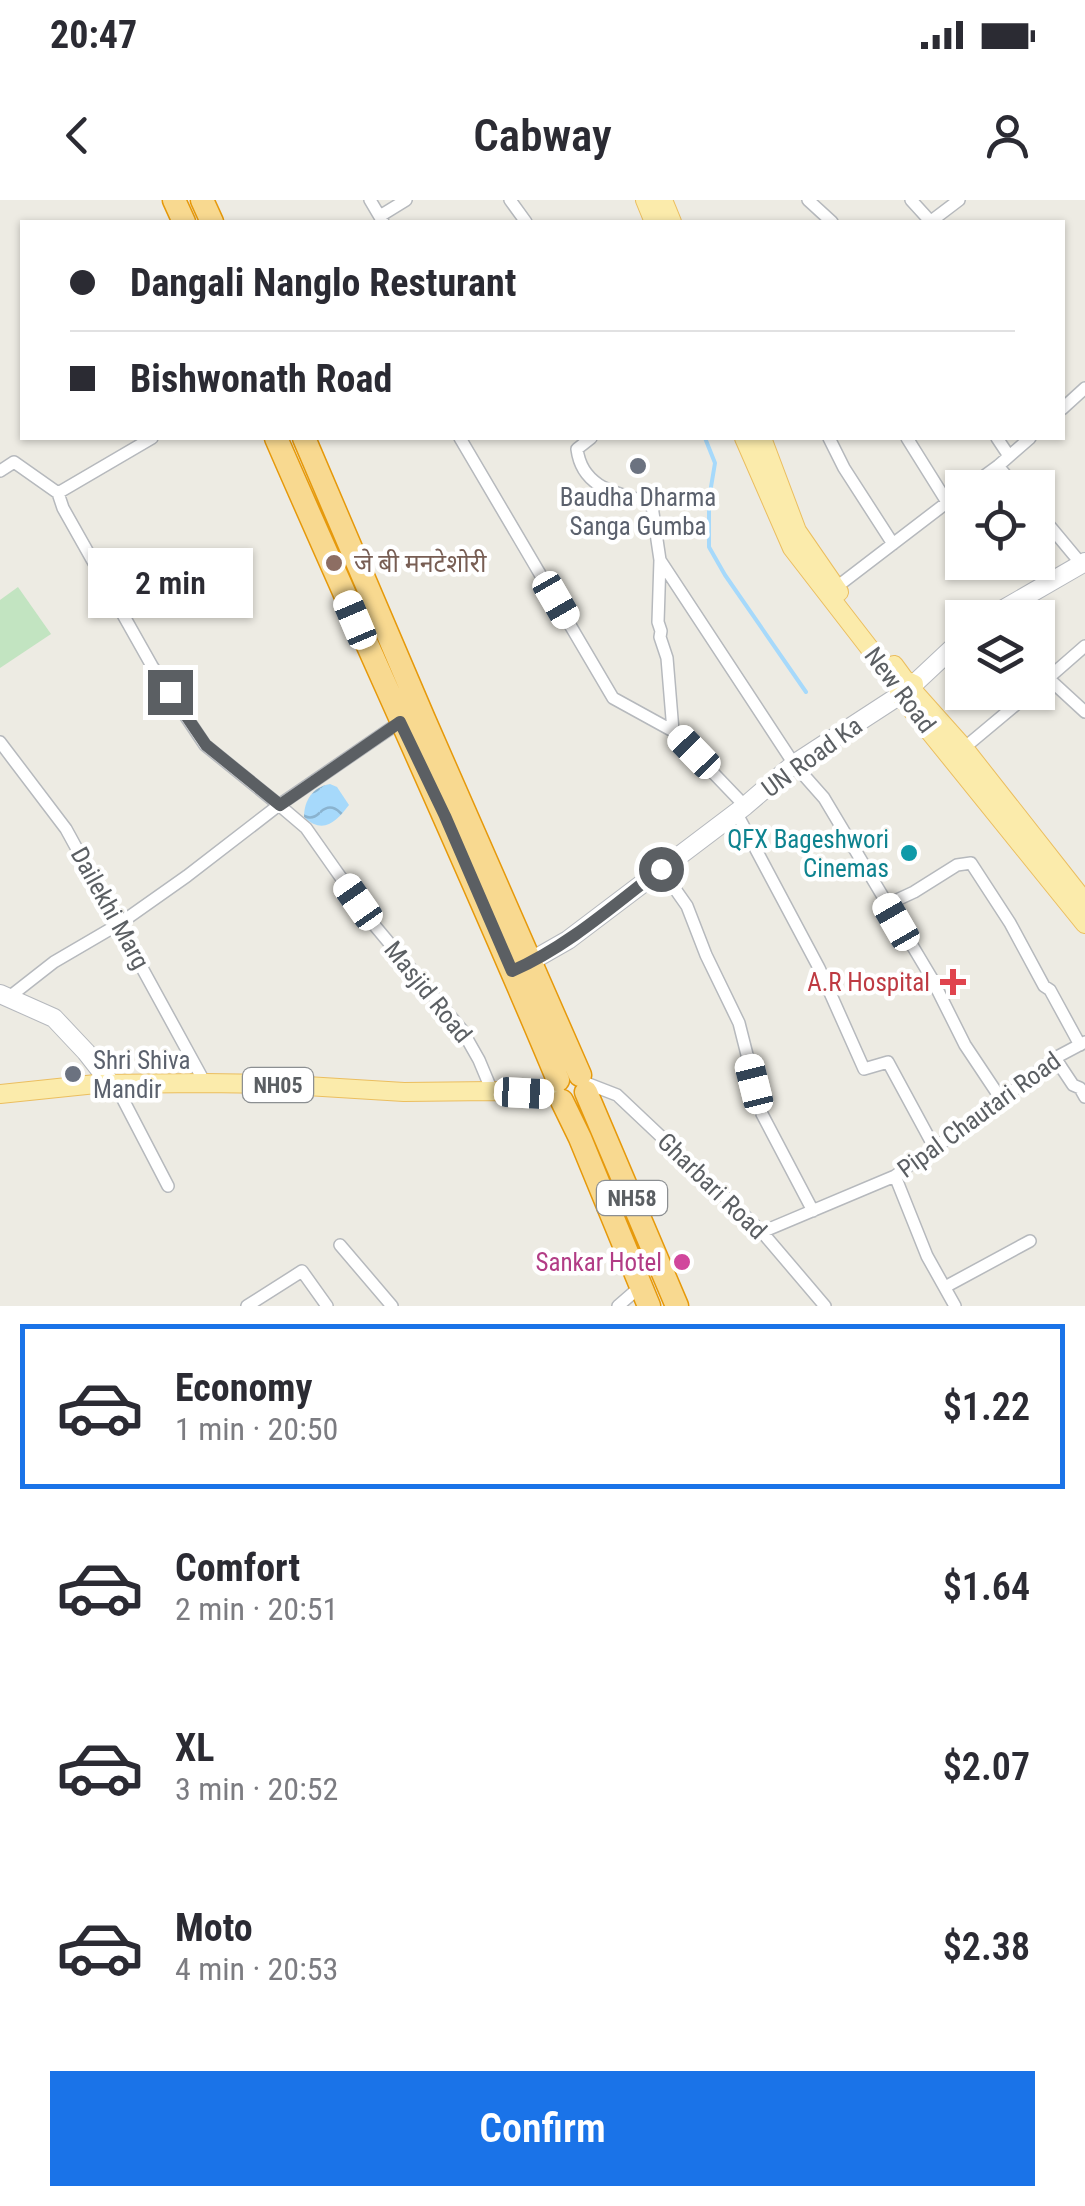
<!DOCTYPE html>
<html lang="en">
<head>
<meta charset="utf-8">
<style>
	:root { --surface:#fff; --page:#f2f2f3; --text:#2b2b33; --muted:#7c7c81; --line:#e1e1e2; --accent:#1a73e8 }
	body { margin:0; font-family:"Roboto Condensed","Noto Sans Devanagari",sans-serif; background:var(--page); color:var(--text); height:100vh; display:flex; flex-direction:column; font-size:38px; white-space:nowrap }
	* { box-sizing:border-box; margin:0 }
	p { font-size:32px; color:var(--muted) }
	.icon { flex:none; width:55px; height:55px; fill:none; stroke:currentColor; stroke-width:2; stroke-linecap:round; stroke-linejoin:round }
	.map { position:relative; height:1106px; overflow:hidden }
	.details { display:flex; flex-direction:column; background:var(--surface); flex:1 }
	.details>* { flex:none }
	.guide { position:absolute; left:20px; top:20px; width:1045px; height:220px; border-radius:0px; box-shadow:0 2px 8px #0004; display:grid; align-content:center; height:220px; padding:0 50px; background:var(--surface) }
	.fabs { position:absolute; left:945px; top:270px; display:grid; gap:20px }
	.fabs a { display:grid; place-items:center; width:110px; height:110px; border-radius:0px; background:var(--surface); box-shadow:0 2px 8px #0004; font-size:50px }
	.end { position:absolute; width:45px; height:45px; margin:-22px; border:12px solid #5b5f63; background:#fff; box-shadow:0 0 0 5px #fff }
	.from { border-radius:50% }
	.bubble { position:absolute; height:70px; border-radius:0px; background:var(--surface); box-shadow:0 2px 8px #0004; font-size:32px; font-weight:600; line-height:70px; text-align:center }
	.car { position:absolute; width:30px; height:60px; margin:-30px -15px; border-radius:12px; box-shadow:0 0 8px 2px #0007; background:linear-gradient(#fff 24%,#345 0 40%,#fff 0 76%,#345 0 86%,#fff 0) }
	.guide b { display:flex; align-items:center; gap:35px; height:95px; font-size:38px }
	.guide b+b { border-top:2px solid var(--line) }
	.guide i { width:25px; height:25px; background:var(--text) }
	ul { padding:18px 0 0; list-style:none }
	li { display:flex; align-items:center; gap:30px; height:165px; margin:0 20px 15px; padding:0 30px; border:5px solid transparent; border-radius:0px }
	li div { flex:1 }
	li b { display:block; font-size:38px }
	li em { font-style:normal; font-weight:600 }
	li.on { border-color:var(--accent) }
	li>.icon { width:90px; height:90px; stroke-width:1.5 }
	.cta { display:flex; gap:20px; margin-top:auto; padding:20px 50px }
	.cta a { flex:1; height:115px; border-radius:0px; background:var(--accent); color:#fff; font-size:40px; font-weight:600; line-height:115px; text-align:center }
	.status { display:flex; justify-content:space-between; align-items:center; height:70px; padding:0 50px; background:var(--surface); direction:ltr }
	.status svg { height:28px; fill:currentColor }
	header { display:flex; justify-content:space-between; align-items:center; height:130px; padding:0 50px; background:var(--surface); font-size:45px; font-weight:600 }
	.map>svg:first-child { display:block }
	.green { fill:#c2e4c1 }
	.water { fill:url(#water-waves) }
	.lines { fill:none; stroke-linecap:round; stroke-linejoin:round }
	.stream { stroke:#a6d9fb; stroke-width:4 }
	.street-casing { stroke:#b6b9bd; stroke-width:14 }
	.secondary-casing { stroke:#b5b8bd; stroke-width:20 }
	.primary-casing { stroke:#ebbe5f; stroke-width:20 }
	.highway-casing { stroke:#e6990b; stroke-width:25 }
	.street { stroke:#fff; stroke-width:11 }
	.secondary { stroke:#fff; stroke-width:18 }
	.primary { stroke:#fbebab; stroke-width:18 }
	.highway { stroke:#f8d990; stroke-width:22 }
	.route { stroke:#5b5f63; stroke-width:12 }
	.worship-dot { fill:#6b7280; stroke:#fff; stroke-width:4 }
	.education-dot { fill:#8d6e63; stroke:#fff; stroke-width:4 }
	.culture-dot { fill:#0f9aa8; stroke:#fff; stroke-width:4 }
	.health-dot { fill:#e0444e; stroke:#fff; stroke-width:4 }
	.hotel-dot { fill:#d1479c; stroke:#fff; stroke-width:4 }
	.labels { text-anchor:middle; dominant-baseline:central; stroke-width:9; stroke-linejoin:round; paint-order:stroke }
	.shield { fill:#fff; stroke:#8c8f92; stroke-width:2.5 }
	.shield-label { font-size:22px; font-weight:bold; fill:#5b5f63 }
	.worship-label { font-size:25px; fill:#5b616d; stroke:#fff }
	.education-label { font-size:25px; fill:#785e54; stroke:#fff; text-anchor:start }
	.street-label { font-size:25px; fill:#5b5f63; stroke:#fff }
	.culture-label { font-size:25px; fill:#0d838f; stroke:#fff; text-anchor:end }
	.health-label { font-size:25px; fill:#be3a42; stroke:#fff; text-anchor:end }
	.hotel-label { font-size:25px; fill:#b23c85; stroke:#fff; text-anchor:end }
</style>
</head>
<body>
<div class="status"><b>20:47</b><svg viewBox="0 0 49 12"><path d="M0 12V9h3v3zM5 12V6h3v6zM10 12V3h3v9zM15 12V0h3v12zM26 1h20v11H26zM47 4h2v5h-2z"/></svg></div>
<header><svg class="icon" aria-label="back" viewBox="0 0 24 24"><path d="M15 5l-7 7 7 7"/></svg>Cabway<svg class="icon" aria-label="person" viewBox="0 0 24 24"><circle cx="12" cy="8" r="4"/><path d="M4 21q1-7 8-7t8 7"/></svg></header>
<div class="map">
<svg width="1085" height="1106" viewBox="0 0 1085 1106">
	<defs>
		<pattern id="water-waves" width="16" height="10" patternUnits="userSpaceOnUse" patternTransform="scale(2.5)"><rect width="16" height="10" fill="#a6d9fb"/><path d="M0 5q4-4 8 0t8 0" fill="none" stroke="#8ab3cf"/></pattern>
	</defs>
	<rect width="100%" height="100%" fill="#edebe3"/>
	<path class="green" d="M18 387 51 434 0 468V400Z"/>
	<path class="water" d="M330 584 337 587 349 605C336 622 323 635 304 617 304 600 313 587 330 584Z"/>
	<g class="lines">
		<path class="stream" d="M705 238 715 263 709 299V347L725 375 806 492"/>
		<defs>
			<path id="street" d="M370 0 383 22
				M510 0 526 22
				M808 0 832 22
				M911 0 931 22
				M380 16 406 0
				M930 22 959 0
				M1062 209 1085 188
				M460 238 613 498 673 531 745 606
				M591 238 577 249C582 288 616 293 648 302L652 306 660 360 658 422 661 431 660 437 667 458 673 531
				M829 238 844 268 893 344
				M907 238 947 302
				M997 238 1009 256
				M998 266 1017 288
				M0 271 14 262 58 293 152 238
				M968 288 998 266 1030 238
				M58 293 63 308 152 466 205 545 279 605 400 522
				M1038 312 1083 366
				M660 360 794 564 824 598 931 777 965 845 1001 899
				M834 389 962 291
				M1048 478 1085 512
				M1038 487 1085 446
				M0 542 66 629 205 883
				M964 548 1031 492
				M736 612 819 768 864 869 888 862 934 947
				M661 669 687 706 706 755 739 823 762 914 813 1011
				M886 705 914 692 957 665 971 663 1010 723 1044 786 1050 790 1080 845
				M8 798 54 762 119 724 187 676 279 605 306 628 375 726 462 830 479 860 492 891
				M1055 858 1073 885 1080 888 1085 897
				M586 883 617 895 762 1032 825 1106
				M115 884 168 986
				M895 976 927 1056 955 1106
				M762 1032 895 976 934 947 962 931 1055 858 1085 842
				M340 1045 392 1106
				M945 1087 1030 1041
				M247 1106 302 1071 327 1106
				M618 1106 641 1086"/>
			<path id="secondary" d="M988 418 1085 362
				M914 484 962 439
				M519 768 568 740 745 606 794 564 900 495
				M0 794 54 818 86 852 111 884"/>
			<path id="primary" d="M645 0 654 22
				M663 0 672 22
				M744 238 792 348 891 476 898 486 900 495 1085 724
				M762 238 797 331 839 392
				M894 465 905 480 914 484V492L964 548 1085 702
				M0 894 96 884 205 883 274 884 404 892 492 891 556 894"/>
			<path id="highway" d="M174 0 184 22
				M202 0 212 22
				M276 238C369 452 468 664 558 880
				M304 238 424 519 580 875
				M586 892 677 1106
				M562 901 580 938 649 1106"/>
		</defs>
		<use href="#street" class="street-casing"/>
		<use href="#secondary" class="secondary-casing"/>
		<use href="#primary" class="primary-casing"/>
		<use href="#highway" class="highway-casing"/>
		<use href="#street" class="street"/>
		<use href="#secondary" class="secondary"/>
		<use href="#primary" class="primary"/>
		<use href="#highway" class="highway"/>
	</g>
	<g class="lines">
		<path class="route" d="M170 492 206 545 280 605 400 522 445 616 512 771C567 747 614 705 661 669"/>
	</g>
	<g class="worship-dot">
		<circle cx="638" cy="266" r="10"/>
		<circle cx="73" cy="874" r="10"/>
	</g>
	<circle class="education-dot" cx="334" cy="363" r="10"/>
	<circle class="culture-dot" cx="909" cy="653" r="10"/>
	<path class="health-dot" d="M948 767h10v10h10v10h-10v10h-10v-10h-10v-10h10z"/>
	<circle class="hotel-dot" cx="682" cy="1062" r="10"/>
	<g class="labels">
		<g class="shield">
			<rect x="243" y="868" width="70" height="34" rx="8"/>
			<rect x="597" y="981" width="70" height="34" rx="8"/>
		</g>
		<g class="shield-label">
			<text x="278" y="885">NH05</text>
			<text x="632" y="998">NH58</text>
		</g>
		<g class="worship-label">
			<text x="638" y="297">Baudha Dharma<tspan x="638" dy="29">Sanga Gumba</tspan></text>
			<text x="93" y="860" text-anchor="start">Shri Shiva<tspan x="93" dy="29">Mandir</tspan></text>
		</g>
		<g class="education-label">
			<text x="354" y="363">जे बी मनटेशोरी</text>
		</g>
		<g class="street-label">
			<text transform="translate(900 490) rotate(53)">New Road</text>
			<text transform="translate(812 557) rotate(-36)">UN Road Ka</text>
			<text transform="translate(110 708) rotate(61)">Dailekhi Marg</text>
			<text transform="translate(428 792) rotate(51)">Masjid Road</text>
			<text transform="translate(979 915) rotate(-36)">Pipal Chautari Road</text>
			<text transform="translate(712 986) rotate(44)">Gharbari Road</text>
		</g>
		<g class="culture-label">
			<text x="889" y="639">QFX Bageshwori<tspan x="889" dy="29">Cinemas</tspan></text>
		</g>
		<g class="health-label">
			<text x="930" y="782">A.R Hospital</text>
		</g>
		<g class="hotel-label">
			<text x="662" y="1062">Sankar Hotel</text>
		</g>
	</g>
</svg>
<div class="fabs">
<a><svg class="icon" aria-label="locate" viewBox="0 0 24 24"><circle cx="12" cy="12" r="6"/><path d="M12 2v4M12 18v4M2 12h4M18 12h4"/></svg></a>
<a><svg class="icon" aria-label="layers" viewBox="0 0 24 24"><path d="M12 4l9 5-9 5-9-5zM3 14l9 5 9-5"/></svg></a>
</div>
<i class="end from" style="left:661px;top:669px"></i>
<i class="end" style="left:170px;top:492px"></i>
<div class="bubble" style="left:88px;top:348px;width:165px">2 min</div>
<i class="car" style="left:556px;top:400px;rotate:150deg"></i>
<i class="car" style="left:355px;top:420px;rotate:337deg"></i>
<i class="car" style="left:694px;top:552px;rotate:316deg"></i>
<i class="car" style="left:358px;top:702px;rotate:325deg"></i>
<i class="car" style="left:896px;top:722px;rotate:330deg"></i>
<i class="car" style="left:754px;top:884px;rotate:346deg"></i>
<i class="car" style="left:524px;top:893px;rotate:93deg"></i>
<div class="guide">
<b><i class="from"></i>Dangali Nanglo Resturant</b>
<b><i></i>Bishwonath Road</b>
</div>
</div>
<section class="details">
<ul>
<li class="on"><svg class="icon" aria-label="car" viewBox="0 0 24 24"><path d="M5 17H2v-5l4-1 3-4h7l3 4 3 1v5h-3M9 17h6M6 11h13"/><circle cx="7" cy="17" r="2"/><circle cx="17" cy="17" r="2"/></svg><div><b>Economy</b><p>1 min · 20:50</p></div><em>$1.22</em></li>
<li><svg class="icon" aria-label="car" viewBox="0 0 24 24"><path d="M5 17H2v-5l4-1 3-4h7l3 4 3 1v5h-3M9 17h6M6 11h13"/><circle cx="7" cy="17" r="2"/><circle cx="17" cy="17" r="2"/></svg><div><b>Comfort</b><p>2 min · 20:51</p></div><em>$1.64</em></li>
<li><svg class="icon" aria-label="car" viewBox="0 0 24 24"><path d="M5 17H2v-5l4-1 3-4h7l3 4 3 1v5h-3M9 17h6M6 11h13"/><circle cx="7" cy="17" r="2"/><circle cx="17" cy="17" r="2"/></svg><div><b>XL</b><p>3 min · 20:52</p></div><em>$2.07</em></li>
<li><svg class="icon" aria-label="car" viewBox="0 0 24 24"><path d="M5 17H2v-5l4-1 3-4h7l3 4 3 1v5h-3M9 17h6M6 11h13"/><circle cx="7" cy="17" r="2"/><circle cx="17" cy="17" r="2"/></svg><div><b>Moto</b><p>4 min · 20:53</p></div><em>$2.38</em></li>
</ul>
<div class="cta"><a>Confirm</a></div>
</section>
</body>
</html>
